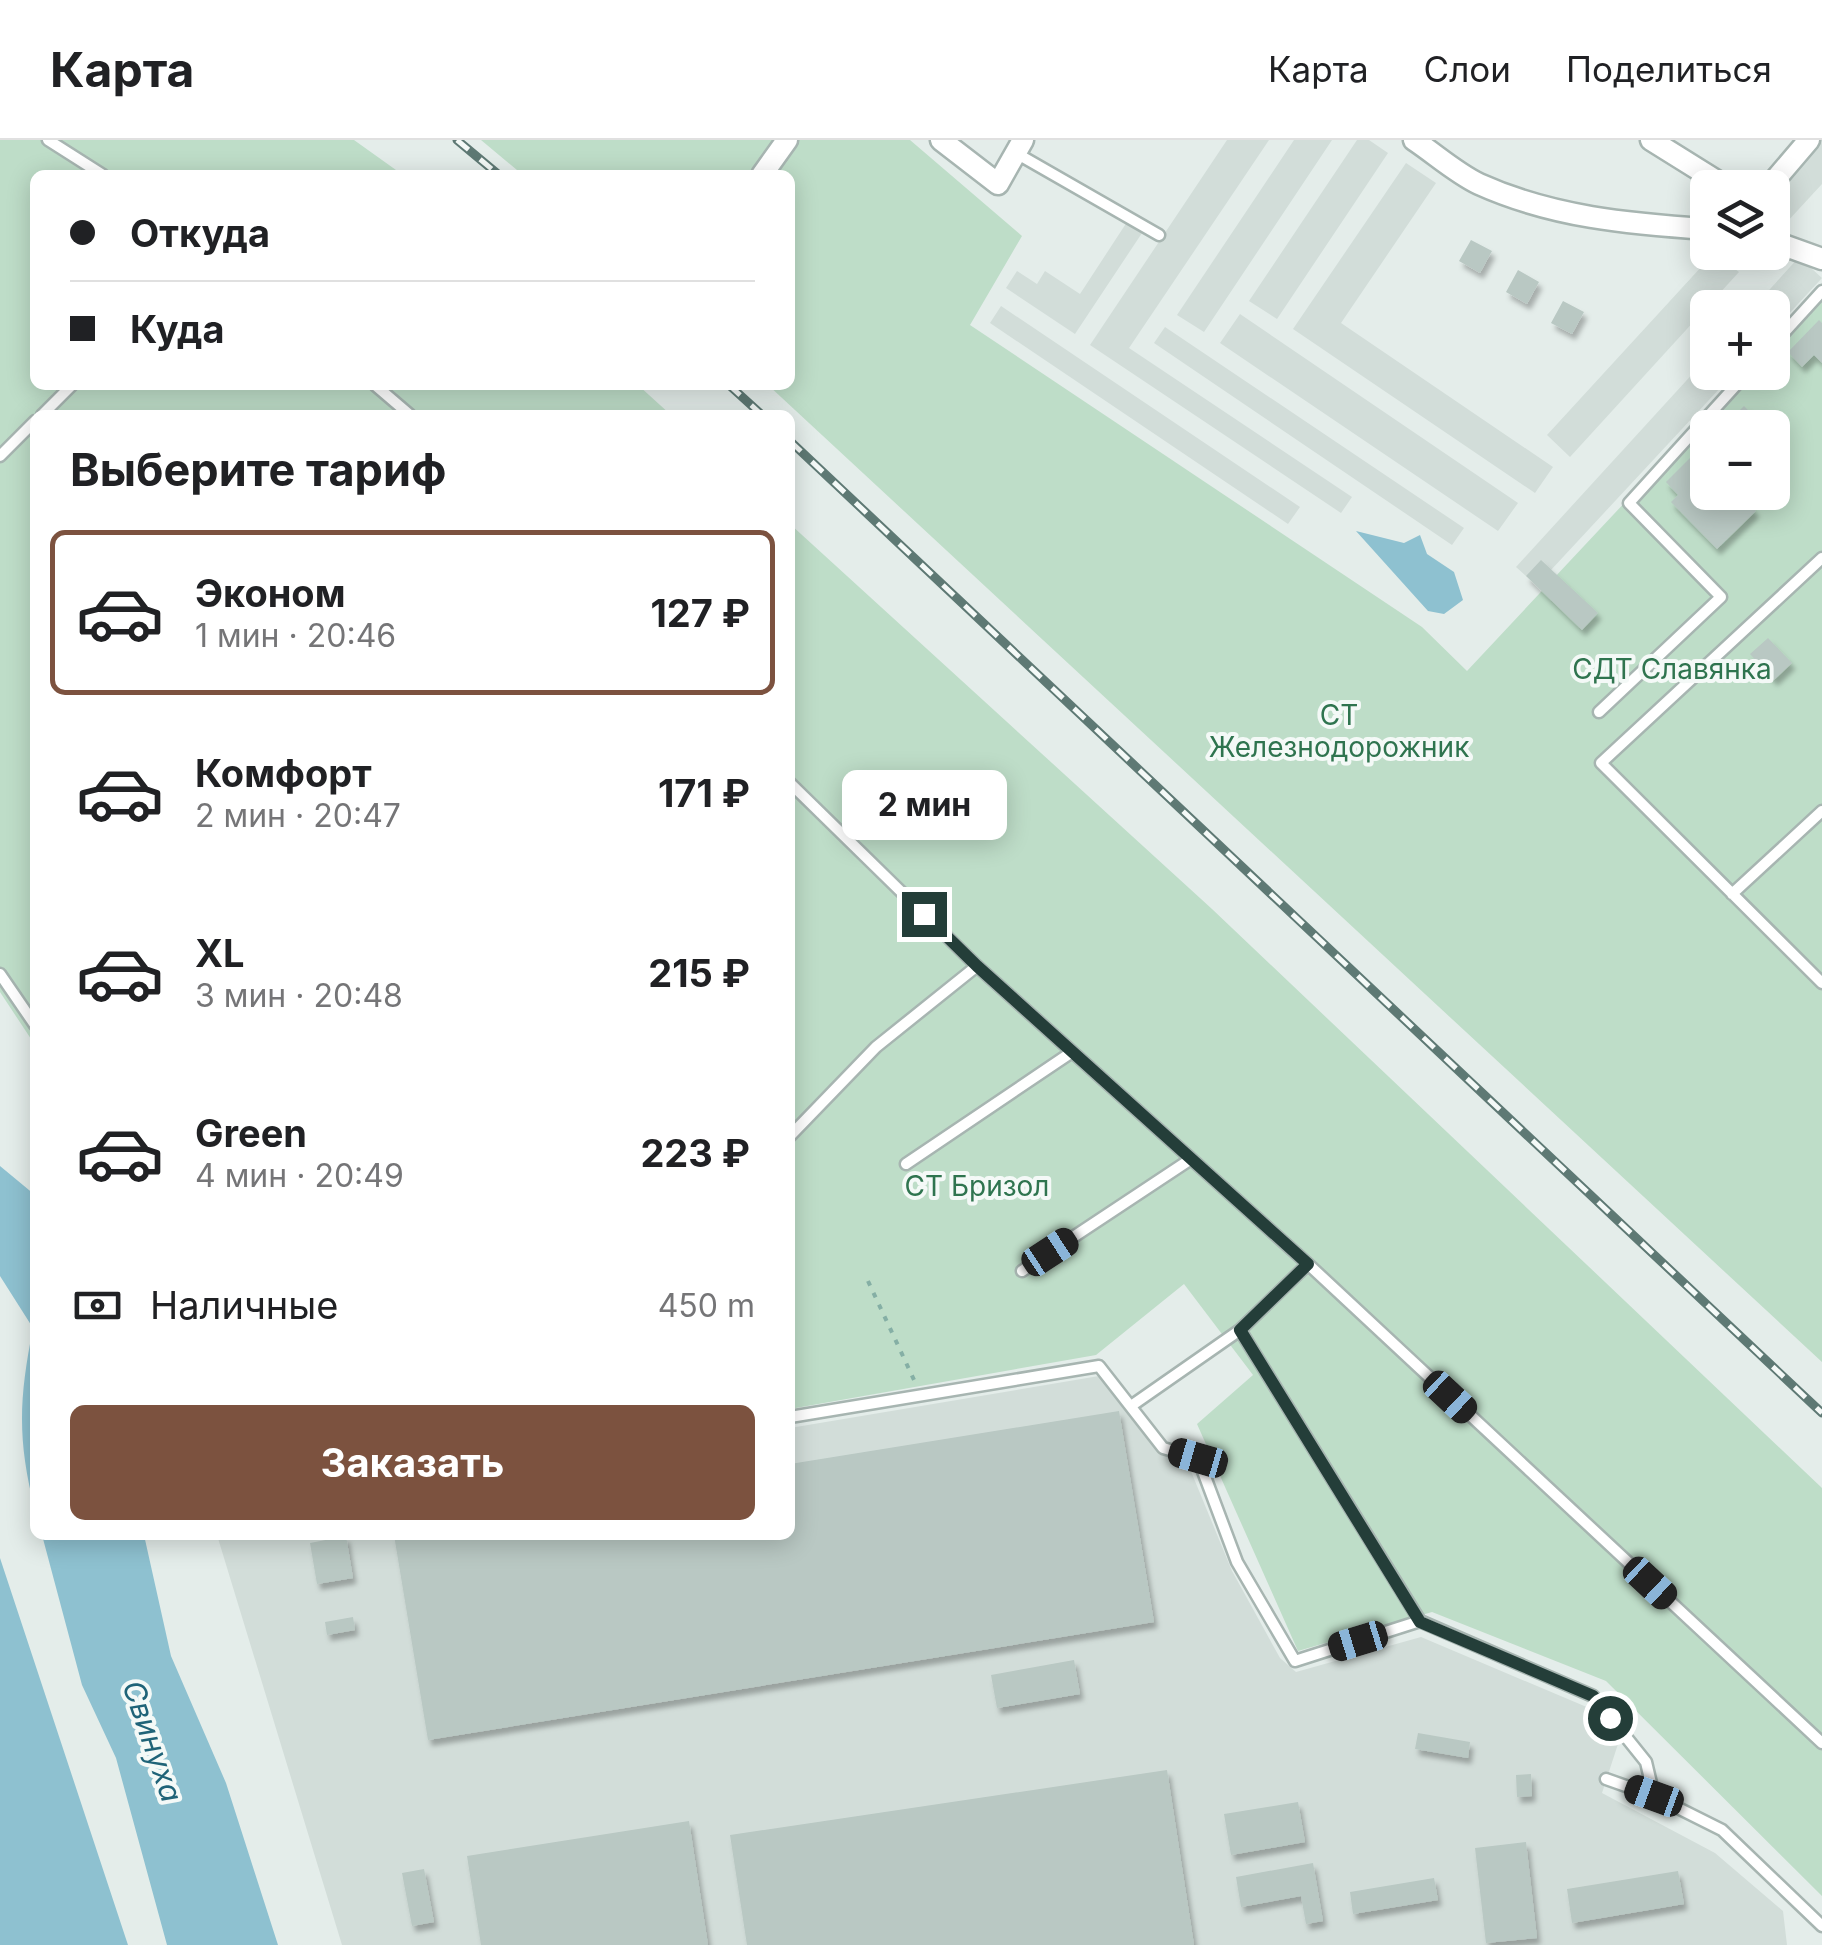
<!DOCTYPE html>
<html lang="ru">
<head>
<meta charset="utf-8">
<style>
	:root { --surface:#fff; --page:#f2f2f2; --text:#202124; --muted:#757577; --line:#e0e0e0; --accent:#7c523f }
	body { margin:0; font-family:Inter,sans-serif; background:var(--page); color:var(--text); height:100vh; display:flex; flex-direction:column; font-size:38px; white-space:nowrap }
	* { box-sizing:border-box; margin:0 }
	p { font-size:32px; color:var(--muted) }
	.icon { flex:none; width:55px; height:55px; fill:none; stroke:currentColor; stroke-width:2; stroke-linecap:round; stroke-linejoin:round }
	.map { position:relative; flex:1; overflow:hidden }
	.sheet { position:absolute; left:30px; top:270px; width:765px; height:1130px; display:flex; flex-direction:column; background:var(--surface); border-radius:15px; box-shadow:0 5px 25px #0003 }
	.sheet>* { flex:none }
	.top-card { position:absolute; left:30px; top:30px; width:765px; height:220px; border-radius:15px; box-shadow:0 5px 25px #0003; display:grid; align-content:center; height:220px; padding:0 40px; background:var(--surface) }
	.controls { position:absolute; left:1690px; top:30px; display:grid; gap:20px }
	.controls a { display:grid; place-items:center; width:100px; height:100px; border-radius:15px; background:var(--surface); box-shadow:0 5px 25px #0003; font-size:50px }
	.end { position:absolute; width:45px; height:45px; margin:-22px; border:12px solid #243e39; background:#fff; box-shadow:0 0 0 5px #fff }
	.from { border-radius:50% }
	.bubble { position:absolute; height:70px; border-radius:15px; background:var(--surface); box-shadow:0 5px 25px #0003; font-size:32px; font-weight:700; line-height:70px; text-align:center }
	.car { position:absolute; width:30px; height:60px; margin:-30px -15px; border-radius:12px; box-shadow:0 0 8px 2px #0007; background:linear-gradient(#222 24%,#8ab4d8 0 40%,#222 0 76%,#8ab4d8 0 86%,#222 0) }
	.top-card b { display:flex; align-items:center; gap:35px; height:95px; font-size:38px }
	.top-card b+b { border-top:2px solid var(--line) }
	.top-card i { width:25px; height:25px; background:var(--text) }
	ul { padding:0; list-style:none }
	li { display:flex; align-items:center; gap:30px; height:165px; margin:0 20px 15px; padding:0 20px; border:5px solid transparent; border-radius:15px }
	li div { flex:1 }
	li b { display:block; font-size:38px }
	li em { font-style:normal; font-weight:700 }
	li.current { border-color:var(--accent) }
	li>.icon { width:90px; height:90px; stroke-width:1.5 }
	h2 { padding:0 40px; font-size:45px; line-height:120px }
	.pay { display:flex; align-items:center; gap:25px; height:110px; padding:0 40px; font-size:38px }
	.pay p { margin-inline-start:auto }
	.button { display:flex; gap:20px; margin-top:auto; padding:20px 40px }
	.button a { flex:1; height:115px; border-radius:15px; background:var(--accent); color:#fff; font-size:40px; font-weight:700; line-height:115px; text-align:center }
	header { display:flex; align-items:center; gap:60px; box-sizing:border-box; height:140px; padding:0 50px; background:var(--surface); border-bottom:2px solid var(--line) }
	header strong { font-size:48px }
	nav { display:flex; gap:55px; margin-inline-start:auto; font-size:35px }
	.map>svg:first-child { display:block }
	.built { fill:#d2ddd9 }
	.green { fill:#beddc8; fill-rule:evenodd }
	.water { fill:#8ec1d0 }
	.building { fill:#b9c8c3; filter:url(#shadow) }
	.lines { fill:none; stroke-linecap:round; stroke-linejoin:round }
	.lane-casing { stroke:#a7b5b1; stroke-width:15 }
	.street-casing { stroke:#a7b5b1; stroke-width:25 }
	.path { stroke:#85afa5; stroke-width:4; stroke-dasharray:5 8; stroke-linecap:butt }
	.lane { stroke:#fff; stroke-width:10 }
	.street { stroke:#fff; stroke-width:20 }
	.rail-casing { stroke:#5e7974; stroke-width:9 }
	.rail { stroke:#f4f9f7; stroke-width:5; stroke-dasharray:15; stroke-linecap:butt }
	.route { stroke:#243e39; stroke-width:12 }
	.labels { text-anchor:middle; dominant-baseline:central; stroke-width:8; stroke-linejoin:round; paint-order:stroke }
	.park-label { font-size:28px; fill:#2f744f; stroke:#f4f9f7 }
	.water-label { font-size:30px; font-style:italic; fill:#1f6378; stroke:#f4f9f7 }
</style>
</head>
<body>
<header>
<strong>Карта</strong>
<nav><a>Карта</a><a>Слои</a><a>Поделиться</a></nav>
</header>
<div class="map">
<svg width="1822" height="1805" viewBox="0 0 1822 1805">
	<defs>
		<filter id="shadow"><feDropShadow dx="3.5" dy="6" stdDeviation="2.5" flood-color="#0004"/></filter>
	</defs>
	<rect width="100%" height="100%" fill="#e4edea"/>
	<path class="built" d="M1227 0H1269L1129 208 1352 357 1341 373 1090 205Z
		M1294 0H1332L1204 192 1177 175Z
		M1357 0H1369L1388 13 1277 179 1249 161Z
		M1818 0H1822V44L1786 83 1773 71 1772 49Z
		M1406 23 1436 43 1341 183 1553 327 1535 353 1293 189Z
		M1127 82 1142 93 1075 194 1006 148 1017 131 1037 144 1045 131 1080 154Z
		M1714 113 1739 132 1570 317 1547 295Z
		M1799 117 1822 138 1773 191 1772 168H1753Z
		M1001 166 1300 367 1288 384 990 183Z
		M1240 174 1518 363 1498 391 1220 203Z
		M1165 187 1464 388 1452 405 1154 203Z
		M1707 218 1708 232 1734 233 1551 430 1526 436 1516 427Z
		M1099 1236 1160 1314 1188 1324 1232 1431 1280 1518 1296 1532 1421 1497 1589 1568 1618 1604 1602 1653 1715 1713 1783 1771 1787 1805H342L217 1395H790V1288Z"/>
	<path class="green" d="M0 0H354L403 35H35V245H638L671 275H35V905L0 852Z
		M481 0H910L1022 96 970 185 1422 487 1467 531 1746 233 1772 232 1773 204 1822 151V1222L768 245H790V35H523ZM1708 288H1772V352H1708Z
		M790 384 1212 769 1822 1348V1756L1606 1541 1432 1472 1298 1511 1197 1284 1253 1235 1184 1144 1096 1215 790 1269Z"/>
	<path class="water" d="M1356 391 1404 403 1420 395 1427 414 1454 432 1463 460 1444 474 1428 471Z
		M0 1026 35 1055V1370C17 1299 19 1259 33 1188L0 1136Z
		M42 1395H144L171 1516 226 1643 278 1805H167L116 1618 82 1545Z
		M0 1418 128 1805H0Z"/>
	<path class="building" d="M1471 100 1492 111 1480 133 1459 121Z
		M1518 130 1539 142 1527 164 1506 152Z
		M1563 161 1584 172 1572 194 1551 183Z
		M1819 180 1822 183V223L1814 215 1802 227 1788 212Z
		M1744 266 1758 280 1750 288H1722Z
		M1704 304 1708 308V352H1738L1756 371 1717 409 1671 362 1678 355 1666 342Z
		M1541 420 1598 473 1582 490 1526 436Z
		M1768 498 1792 523 1774 540 1750 514Z
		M1119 1271 1154 1482 428 1600 394 1395H790V1324Z
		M346 1396 353 1438 317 1444 310 1403Z
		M353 1477 355 1490 327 1495 325 1482Z
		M1074 1520 1080 1554 997 1568 991 1535Z
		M1418 1593 1470 1602 1468 1618 1415 1609Z
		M1167 1630 1194 1805H747L730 1695Z
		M1531 1634 1532 1656 1517 1657 1516 1635Z
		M1298 1662 1305 1702 1231 1715 1224 1674Z
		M689 1681 708 1805H481L467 1716Z
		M1526 1702 1537 1798 1486 1803 1475 1708Z
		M1313 1723 1323 1781 1306 1784 1301 1756 1241 1767 1236 1737Z
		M424 1729 434 1782 412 1786 402 1733Z
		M1678 1731 1684 1764 1572 1783 1567 1749Z
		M1434 1738 1438 1760 1353 1774 1350 1752Z"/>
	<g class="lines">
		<defs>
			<path id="lane" d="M48 0 103 35
				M1016 13 1159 95
				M1772 206 1822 151
				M375 245 410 275
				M42 275 72 245
				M0 316 35 281
				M1822 418 1601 623 1822 843
				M1599 572 1721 457 1629 363 1748 232
				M790 643 977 826 1308 1124 1822 1603
				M1732 754 1822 671
				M0 834 35 885
				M790 996 876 907 977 826
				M906 1024 1072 912
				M1022 1131 1191 1019
				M1240 1190 1420 1481
				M1131 1266 1240 1190 1308 1124
				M790 1277 1099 1226 1163 1308 1198 1318 1237 1422 1295 1521 1420 1481 1593 1556 1646 1622 1654 1656
				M1606 1639 1654 1656 1722 1690 1822 1786"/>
			<path id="street" d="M941 0 998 44 1023 0
				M1414 0C1435 14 1456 33 1479 44 1552 77 1629 84 1708 89
				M1651 0 1728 48
				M762 35 787 0
				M1768 48 1809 0
				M1772 101 1822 119"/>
		</defs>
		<use href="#lane" class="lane-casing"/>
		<use href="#street" class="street-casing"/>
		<path class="path" d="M868 1141 915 1242"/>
		<use href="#lane" class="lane"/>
		<use href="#street" class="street"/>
		<defs>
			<path id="rail" d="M457 0 499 35
				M729 245 762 275
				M790 301 1822 1273"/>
		</defs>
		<use href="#rail" class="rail-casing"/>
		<use href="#rail" class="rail"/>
	</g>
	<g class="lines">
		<path class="route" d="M924 774 977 826 1308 1124 1240 1190 1420 1482 1593 1556 1610 1578"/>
	</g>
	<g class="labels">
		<g class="park-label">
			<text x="1672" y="529">СДТ Славянка</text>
			<text x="1339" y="575">СТ<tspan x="1339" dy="32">Железнодорожник</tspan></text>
			<text x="977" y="1046">СТ Бризол</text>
		</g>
		<g class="water-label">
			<text transform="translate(153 1601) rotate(71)">Свинуха</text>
		</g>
	</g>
</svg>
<div class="controls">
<a><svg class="icon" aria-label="layers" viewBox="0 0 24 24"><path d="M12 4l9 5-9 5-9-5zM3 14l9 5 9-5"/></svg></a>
<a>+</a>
<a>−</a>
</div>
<i class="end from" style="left:1610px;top:1578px"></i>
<i class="end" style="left:924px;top:774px"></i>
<div class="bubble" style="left:842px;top:630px;width:165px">2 мин</div>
<i class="car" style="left:1050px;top:1112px;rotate:57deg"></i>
<i class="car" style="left:1450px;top:1257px;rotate:133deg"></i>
<i class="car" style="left:1198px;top:1318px;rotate:286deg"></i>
<i class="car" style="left:1650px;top:1443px;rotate:133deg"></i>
<i class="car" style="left:1358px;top:1501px;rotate:253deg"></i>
<i class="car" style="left:1654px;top:1656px;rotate:290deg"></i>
<div class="top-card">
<b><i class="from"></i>Откуда</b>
<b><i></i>Куда</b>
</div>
<section class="sheet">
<h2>Выберите тариф</h2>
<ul>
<li class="current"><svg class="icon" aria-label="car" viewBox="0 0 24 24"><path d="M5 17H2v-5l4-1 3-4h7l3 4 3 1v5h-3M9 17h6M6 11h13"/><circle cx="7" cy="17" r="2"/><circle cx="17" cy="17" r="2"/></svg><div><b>Эконом</b><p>1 мин · 20:46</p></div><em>127 ₽</em></li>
<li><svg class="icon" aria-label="car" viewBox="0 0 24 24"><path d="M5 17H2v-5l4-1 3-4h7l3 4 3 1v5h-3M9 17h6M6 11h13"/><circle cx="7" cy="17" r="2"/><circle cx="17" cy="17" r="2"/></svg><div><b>Комфорт</b><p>2 мин · 20:47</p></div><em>171 ₽</em></li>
<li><svg class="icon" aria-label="car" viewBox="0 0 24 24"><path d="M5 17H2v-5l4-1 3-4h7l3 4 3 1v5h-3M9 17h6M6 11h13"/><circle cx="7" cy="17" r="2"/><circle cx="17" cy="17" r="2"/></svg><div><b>XL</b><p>3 мин · 20:48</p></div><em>215 ₽</em></li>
<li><svg class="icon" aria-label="car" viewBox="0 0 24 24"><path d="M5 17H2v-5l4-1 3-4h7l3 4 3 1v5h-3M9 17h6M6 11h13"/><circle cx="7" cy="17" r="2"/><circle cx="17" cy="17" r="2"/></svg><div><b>Green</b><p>4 мин · 20:49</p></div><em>223 ₽</em></li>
</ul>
<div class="pay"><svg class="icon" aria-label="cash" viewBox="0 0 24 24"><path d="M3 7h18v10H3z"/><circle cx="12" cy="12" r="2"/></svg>Наличные<p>450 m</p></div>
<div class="button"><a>Заказать</a></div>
</section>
</div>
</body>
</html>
